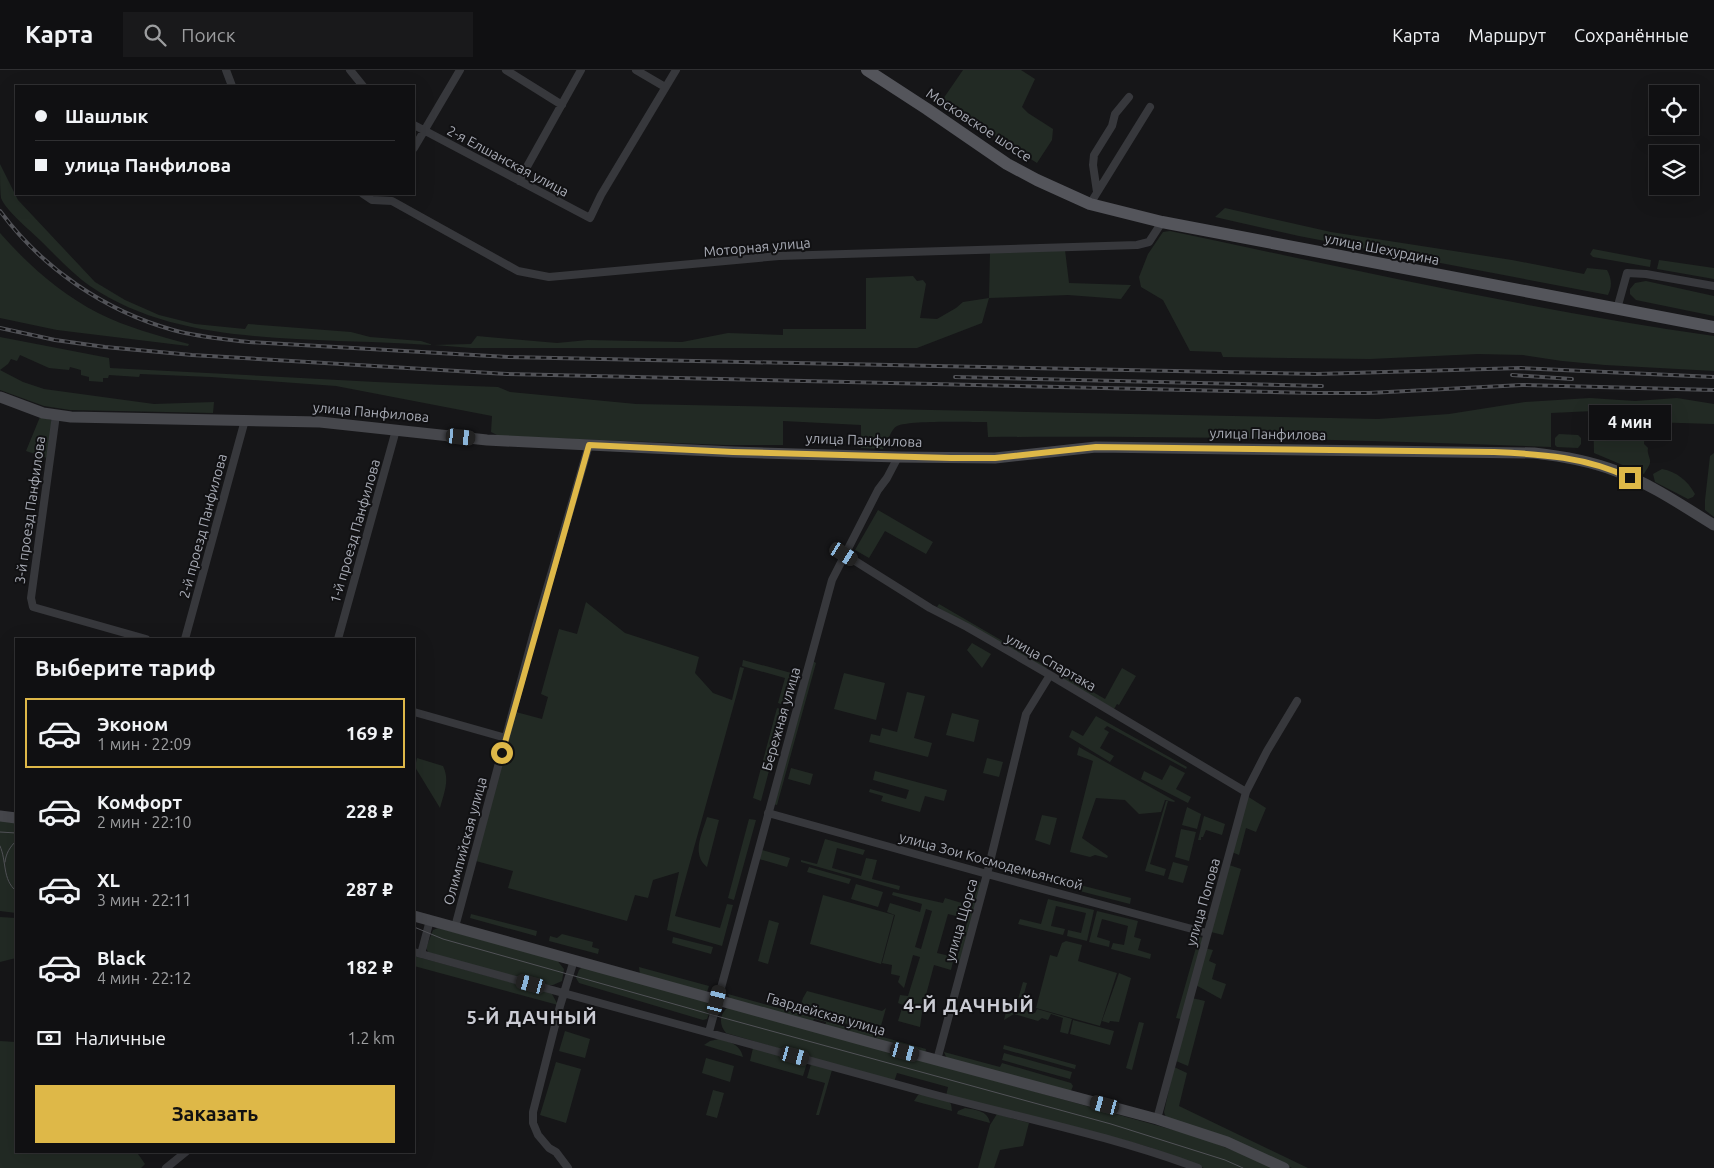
<!DOCTYPE html>
<html lang="ru">
<head>
<meta charset="utf-8">
<style>
	:root { --surface:#101012; --page:#19191b; --text:#f1f3f6; --muted:#9c9d9f; --line:#303032; --accent:#deb848 }
	body { margin:0; font-family:Ubuntu,sans-serif; background:var(--page); color:var(--text); height:100vh; display:flex; flex-direction:column; font-size:19px; white-space:nowrap }
	* { box-sizing:border-box; margin:0 }
	p { font-size:16px; color:var(--muted) }
	.icon { flex:none; width:28px; height:28px; fill:none; stroke:currentColor; stroke-width:2; stroke-linecap:round; stroke-linejoin:round }
	.map { position:relative; flex:1; overflow:hidden }
	.side { position:absolute; left:15px; top:568px; width:400px; height:515px; display:flex; flex-direction:column; background:var(--surface); border-radius:0px; box-shadow:0 5px 20px #0002,0 0 0 1px var(--line) }
	.side>* { flex:none }
	.hud { position:absolute; left:15px; top:15px; width:400px; height:110px; border-radius:0px; box-shadow:0 5px 20px #0002,0 0 0 1px var(--line); display:grid; align-content:center; height:110px; padding:0 20px; background:var(--surface) }
	.controls { position:absolute; left:1649px; top:15px; display:grid; gap:10px }
	.controls a { display:grid; place-items:center; width:50px; height:50px; border-radius:0px; background:var(--surface); box-shadow:0 5px 20px #0002,0 0 0 1px var(--line); font-size:25px }
	.end { position:absolute; width:22px; height:22px; margin:-11px; border:6px solid #deb848; background:#111; box-shadow:0 0 0 2px #111 }
	.from { border-radius:50% }
	.bubble { position:absolute; height:35px; border-radius:0px; background:var(--surface); box-shadow:0 5px 20px #0002,0 0 0 1px var(--line); font-size:16px; font-weight:700; line-height:35px; text-align:center }
	.car { position:absolute; width:15px; height:30px; margin:-15px -8px; border-radius:6px; box-shadow:0 0 4px 1px #0007; background:linear-gradient(#222 24%,#8ab4d8 0 40%,#222 0 76%,#8ab4d8 0 86%,#222 0) }
	.hud b { display:flex; align-items:center; gap:18px; height:48px; font-size:19px }
	.hud b+b { border-top:1px solid var(--line) }
	.hud i { width:12px; height:12px; background:var(--text) }
	ul { padding:0; list-style:none }
	li { display:flex; align-items:center; gap:15px; height:70px; margin:0 10px 8px; padding:0 10px; border:2px solid transparent; border-radius:0px }
	li div { flex:1 }
	li b { display:block; font-size:19px }
	li em { font-style:normal; font-weight:700 }
	li.current { border-color:var(--accent) }
	li>.icon { width:45px; height:45px; stroke-width:1.5 }
	h2 { padding:0 20px; font-size:22px; line-height:60px }
	.pay { display:flex; align-items:center; gap:12px; height:55px; padding:0 20px; font-size:19px }
	.pay p { margin-inline-start:auto }
	.action { display:flex; gap:10px; margin-top:auto; padding:10px 20px }
	.action a { flex:1; height:58px; border-radius:0px; background:var(--accent); color:#111; font-size:20px; font-weight:700; line-height:58px; text-align:center }
	header { display:flex; align-items:center; gap:30px; box-sizing:border-box; height:70px; padding:0 25px; background:var(--surface); border-bottom:1px solid var(--line) }
	header strong { font-size:24px }
	nav { display:flex; gap:28px; margin-inline-start:auto; font-size:18px }
	.search { width:350px; height:45px; background:var(--page); display:flex; align-items:center; gap:12px; box-sizing:border-box; padding:0 18px; border-radius:0px; color:var(--muted); font-size:19px }
	.map>svg:first-child { display:block }
	.green { fill:#222a24; fill-rule:evenodd }
	.lines { fill:none; stroke-linecap:round; stroke-linejoin:round }
	.street { stroke:#37383c; stroke-width:8 }
	.secondary { stroke:#46474c; stroke-width:11 }
	.primary { stroke:#54555b; stroke-width:12 }
	.tram { stroke:#515257; stroke-width:1 }
	.rail-casing { stroke:#515257; stroke-width:4 }
	.rail { stroke:#111113; stroke-width:2; stroke-dasharray:5.5; stroke-linecap:butt }
	.route { stroke:#deb848; stroke-width:6 }
	.labels { text-anchor:middle; dominant-baseline:central; stroke-width:4; stroke-linejoin:round; paint-order:stroke }
	.street-label { font-size:14px; fill:#a9acb6; stroke:#111113 }
	.district-label { font-size:19px; font-weight:bold; letter-spacing:1px; fill:#cacbd3; stroke:#111113 }
</style>
</head>
<body>
<header>
<strong>Карта</strong>
<div class="search"><svg class="icon" aria-label="search" viewBox="0 0 24 24"><circle cx="10" cy="10" r="6"/><path d="M15 15l6 6"/></svg>Поиск</div>
<nav><a>Карта</a><a>Маршрут</a><a>Сохранённые</a></nav>
</header>
<div class="map">
<svg width="1714" height="1098" viewBox="0 0 1714 1098">
	<rect width="100%" height="100%" fill="#161618"/>
	<path class="green" d="M963 0H1021L1035 9 1022 37 1028 43 1053 59 1052 70 1037 93 941 32Z
		M0 94 18 130 95 212 125 230 159 245 195 254 245 259 248 254 351 262 370 267 421 271 433 275 471 274 477 266 557 273 588 270 682 272 728 263 783 265V259H866V208L913 206 917 211 923 210 926 214 920 248 937 249 956 238 963 232 989 228 990 183 1065 180 1069 213 1131 215 1121 229 1068 225 989 228 982 253 917 278H471C427 274 382 272 338 271 254 267 162 265 90 216 74 205 56 186 42 172 31 161 6 141 1 128 0 119 0 104 0 94Z
		M1225 138 1331 162 1512 190 1584 204 1587 198 1607 200C1612 209 1612 217 1608 225L1299 166 1215 147Z
		M1170 161C1350 199 1531 240 1714 266V301L1605 295 1562 291 1523 285 1478 284 1370 289 1223 287 1221 282 1190 281 1163 230 1141 217 1139 207 1148 184 1163 162Z
		M0 163C27 194 61 224 98 243 126 257 158 266 189 274L188 276 57 260 0 248Z
		M1593 179 1651 190 1650 197 1593 187 1590 184Z
		M1659 190 1714 198V209L1657 199Z
		M1646 211 1714 226V246L1636 230 1630 224V219L1635 213Z
		M0 267 109 288 110 298C240 304 369 313 498 317L510 322 636 334 1378 349 1449 344 1525 332 1590 328 1635 331 1677 328 1714 334V354L1648 352 1645 359 1644 374 1648 378C1647 383 1649 385 1650 390 1651 395 1646 400 1644 404L1594 383 1593 341 1551 343V377C1363 369 1176 366 988 367L987 352C972 352 908 350 897 356 891 359 887 373 883 379L861 378V355L783 351V375H725L499 366 491 362 492 346 336 316 211 307 140 304 139 307 109 305 108 308H103V312L89 311V307L81 305V300L70 297 69 300 49 298 20 285 17 291 11 289 8 294 0 300 23 312 44 319 154 334 214 332 213 343 70 340 44 336 0 320Z
		M40 347 51 350 53 354 47 388 26 381Z
		M1559 364 1578 365 1581 368V374L1578 378 1557 377 1555 375V368Z
		M1714 383V447L1705 440V430L1710 386Z
		M1662 399C1677 402 1687 410 1695 424L1693 427 1688 429 1655 412 1653 404Z
		M878 440 933 472 926 484 885 461 869 488 855 480Z
		M586 532 625 563 699 587 695 603 713 623 732 630 740 597 744 598 675 846 720 858 727 834 733 835 722 876 667 860 679 802 653 810 648 828 635 825 627 851 508 818 513 801 476 791 516 642 542 649 548 627 541 624 559 559 577 564Z
		M939 534 1047 597 1045 601 937 537Z
		M972 573 991 584 982 598 967 580Z
		M743 590 795 604 787 636 778 633 785 608 742 596Z
		M813 591 816 593 777 735 771 734Z
		M1122 598 1136 606 1119 635 1117 634 1114 639 1060 608 1062 604 1105 629Z
		M844 603 885 613 876 650 834 639Z
		M907 622 925 626 914 668 932 673 928 687 869 672 871 664 880 666 882 658 897 662Z
		M777 638 785 640 761 731 753 728Z
		M952 643 979 650 974 672 946 665Z
		M1096 646 1187 697 1186 699 1107 656 1104 659 1109 662 1100 678 1114 686 1110 692 1069 667 1072 660 1083 666Z
		M1079 677 1175 731 1174 732 1165 730 1161 742 1139 744 1125 730 1096 728 1082 768 1108 786 1107 788 1095 785 1090 787 1070 782 1093 691 1077 685Z
		M417 688 443 696C450 710 444 723 440 738L415 697Z
		M987 688 1003 692 999 707 983 703Z
		M1170 695 1185 703 1176 719 1191 727 1188 733 1141 709 1144 701 1162 710Z
		M791 698 813 704 810 715 788 709Z
		M875 701 947 720 944 731 925 726 920 742 881 731 883 726 869 722 870 719 906 729 909 720 873 710Z
		M1247 726 1266 738 1256 762 1246 758 1239 785 1232 782Z
		M1166 731H1168L1150 794 1166 799 1164 806 1145 801Z
		M1187 737 1201 744 1197 759 1182 755Z
		M1042 745 1057 748 1050 775 1035 770Z
		M1204 746 1225 754 1222 765 1206 760 1203 767H1201V770H1198Z
		M707 747 719 750 707 797C691 784 702 764 707 747Z
		M749 749 756 750 734 830 728 828Z
		M0 750 16 751V843L0 841Z
		M1181 759 1196 762 1189 791 1175 787Z
		M825 769 865 780 863 785 837 778 832 798 861 806 866 788 877 790 872 809 900 816 899 820 801 792V790L817 794Z
		M762 780 790 788 787 797 759 789Z
		M1173 792 1188 796 1183 813 1168 809Z
		M1229 795 1241 799 1223 865 1211 862Z
		M809 797 851 809 849 814 807 802Z
		M979 812 982 813 960 893 956 892 968 849 948 844 937 883 954 887 951 900 934 895 923 936 920 957 898 951 903 935 898 933 900 925 908 926 920 887 913 885 904 918 898 912 900 906 891 904 892 895 882 893 895 845 887 842 890 833 920 842 922 834 892 825 893 822 943 833 945 828 972 836ZM926 839 932 841 921 879 915 877Z
		M856 814 883 822 878 837 851 829Z
		M1076 814 1131 828 1130 834 1068 818V815Z
		M823 825 894 845 881 894 810 874Z
		M1048 829 1094 840 1087 871 1067 866 1068 860 1081 863 1086 843 1056 836 1051 856 1065 859 1063 865 1018 854 1020 849 1041 854Z
		M1097 841 1138 851 1134 867 1141 869 1138 880 1151 884 1150 889 1111 879 1113 873 1124 875 1128 856 1102 849 1097 867 1110 871 1109 877 1089 872Z
		M471 844 537 861 536 866 470 848Z
		M0 847 16 848V888L0 892Z
		M769 850 779 853 768 894 758 891Z
		M438 858 556 889 564 899 562 911 553 915H546L434 885 428 882 426 878 433 860Z
		M562 864 593 872 592 877 599 879 598 884 549 871 550 866 557 868Z
		M673 867 713 877 711 884 672 873Z
		M1199 867 1204 868 1181 949 1176 948Z
		M1066 871 1082 875 1078 891 1117 903 1100 956 1036 938 1050 885 1057 887 1062 873Z
		M1204 878 1213 880 1209 891 1216 894 1212 909 1226 914 1221 929 1194 914Z
		M414 886 547 922 552 924 558 935 414 896Z
		M582 897 707 931 710 941 707 949 703 950 579 913 576 908 579 900Z
		M639 897 709 916 707 922 640 904Z
		M1119 903 1131 908 1119 952 1110 951 1109 953 1102 951Z
		M1023 912 1027 913 1020 938 1035 943 1037 939 1072 949 1068 964 1060 962 1063 948 1051 944 1048 950 1042 948 1038 951 1014 944 1004 950 1008 934 1016 936Z
		M807 921 882 941 886 938 879 963 799 940 803 928Z
		M728 924 926 979 925 984 825 957 826 952 814 949 812 953 730 930Z
		M1192 928 1205 931 1188 996 1176 991Z
		M728 937 1199 1067 1277 1098H1204L1149 1077 1113 1067 946 1026 948 1017 897 1003 894 1012 726 963C719 955 719 944 728 937Z
		M1073 950 1114 961 1110 975 1070 964Z
		M1139 952 1144 953 1132 1000 1126 998Z
		M565 961 590 969 585 988 559 981Z
		M719 969C730 972 740 974 743 987L704 975 710 971Z
		M0 971 16 972V1081H136L145 1094 141 1098H0Z
		M1004 975 1076 995 1075 999 1003 979Z
		M753 978 807 993 803 1006 750 991Z
		M944 982 1000 997 1002 993 1071 1013 1073 1016 1070 1023 947 989Z
		M1004 983 1072 1002 1070 1009 1002 990Z
		M706 988 734 996 730 1012 702 1003Z
		M556 992 581 999 566 1053 540 1045Z
		M811 994 832 1000 819 1045H816L825 1013 807 1008Z
		M1174 997 1187 1003 1179 1036 1308 1098H1292L1263 1084 1166 1048 1164 1042Z
		M713 1020 724 1023 717 1048 706 1045Z
		M921 1024 948 1031 951 1034 952 1041 914 1031 918 1025Z
		M965 1038C975 1040 988 1040 990 1053L957 1044 958 1041Z
		M997 1044 1029 1053 1023 1076 1000 1080 994 1098H978L990 1055Z"/>
	<g class="lines">
		<path class="street" d="M226 0 232 16
			M350 0 363 16
			M506 0 562 35
			M636 0 665 17
			M414 55 590 148 601 125 676 0
			M414 78 460 0
			M519 111 581 0
			M1097 122 1093 95 1094 85 1112 56 1115 44 1129 27
			M363 124 372 130 392 131 518 201 549 207 779 186 1137 175 1149 172 1162 152
			M1090 134 1150 37
			M1617 239 1627 203 1646 204 1714 216
			M56 345 31 528 33 537 146 569
			M844 484 930 538 967 557 1050 605 1246 722
			M185 569 245 350
			M338 569 396 360
			M414 642 506 668
			M768 743 987 804 1207 863
			M455 857 533 566 589 375
			M414 882C579 927 745 973 910 1018 1006 1045 1104 1063 1198 1098
			M421 884 430 850
			M709 962 832 510 878 420 887 408 898 387
			M937 990 987 804 1026 644 1050 605
			M1157 1049 1246 722 1267 681 1297 631
			M166 1098 187 1081
			M568 1098 556 1082 549 1078 538 1065 533 1053V1042L560 936 574 890"/>
		<path class="secondary" d="M0 327 43 343 71 347 320 352 487 370 733 382 898 387 995 388 1096 377 1534 383C1562 386 1590 391 1616 401 1651 414 1683 436 1714 455
			M0 746 16 748
			M414 846 873 973 1157 1049 1227 1072 1284 1098"/>
		<path class="primary" d="M867 0 927 39 1007 94 1037 110 1090 134 1162 152 1714 257"/>
		<path class="tram" d="M0 762 16 763
			M0 776C7 792 2 809 16 821
			M5 792C6 783 10 777 16 771
			M414 857 443 869 713 945 1111 1054 1225 1090 1243 1098"/>
		<defs>
			<path id="rail" d="M0 141C42 198 105 241 173 260 198 267 223 269 249 272L508 287 1317 304 1521 298 1714 307
				M0 258 55 270 105 277 192 285 507 304 1316 323H1369L1522 315 1714 320
				M1512 305 1572 309
				M955 307 1322 316"/>
		</defs>
		<use href="#rail" class="rail-casing"/>
		<use href="#rail" class="rail"/>
	</g>
	<g class="lines">
		<path class="route" d="M502 683 589 375 733 382 951 388H995L1096 377 1494 382C1541 384 1587 387 1630 408"/>
	</g>
	<g class="labels">
		<g class="street-label">
			<text transform="translate(979 55) rotate(33)">Московское шоссе</text>
			<text transform="translate(508 91) rotate(28)">2-я Елшанская улица</text>
			<text transform="translate(757 177) rotate(-5)">Моторная улица</text>
			<text transform="translate(1382 179) rotate(11)">улица Шехурдина</text>
			<text transform="translate(371 342) rotate(5)">улица Панфилова</text>
			<text transform="translate(1268 364) rotate(1)">улица Панфилова</text>
			<text transform="translate(864 370) rotate(2)">улица Панфилова</text>
			<text transform="translate(30 440) rotate(-82)">3-й проезд Панфилова</text>
			<text transform="translate(203 456) rotate(-75)">2-й проезд Панфилова</text>
			<text transform="translate(355 461) rotate(-74)">1-й проезд Панфилова</text>
			<text transform="translate(1051 592) rotate(30)">улица Спартака</text>
			<text transform="translate(781 649) rotate(-74)">Бережная улица</text>
			<text transform="translate(465 771) rotate(-75)">Олимпийская улица</text>
			<text transform="translate(991 791) rotate(15)">улица Зои Космодемьянской</text>
			<text transform="translate(1203 832) rotate(-74)">улица Попова</text>
			<text transform="translate(961 850) rotate(-74)">улица Щорса</text>
			<text transform="translate(826 944) rotate(16)">Гвардейская улица</text>
		</g>
		<g class="district-label">
			<text x="969" y="935">4-Й ДАЧНЫЙ</text>
			<text x="532" y="947">5-Й ДАЧНЫЙ</text>
		</g>
	</g>
</svg>
<div class="controls">
<a><svg class="icon" aria-label="locate" viewBox="0 0 24 24"><circle cx="12" cy="12" r="6"/><path d="M12 2v4M12 18v4M2 12h4M18 12h4"/></svg></a>
<a><svg class="icon" aria-label="layers" viewBox="0 0 24 24"><path d="M12 4l9 5-9 5-9-5zM3 14l9 5 9-5"/></svg></a>
</div>
<i class="end from" style="left:502px;top:683px"></i>
<i class="end" style="left:1630px;top:408px"></i>
<div class="bubble" style="left:1589px;top:335px;width:82px">4 мин</div>
<i class="car" style="left:461px;top:367px;rotate:96deg"></i>
<i class="car" style="left:844px;top:484px;rotate:122deg"></i>
<i class="car" style="left:531px;top:914px;rotate:285deg"></i>
<i class="car" style="left:717px;top:930px;rotate:14deg"></i>
<i class="car" style="left:905px;top:982px;rotate:105deg"></i>
<i class="car" style="left:795px;top:986px;rotate:105deg"></i>
<i class="car" style="left:1105px;top:1035px;rotate:285deg"></i>
<div class="hud">
<b><i class="from"></i>Шашлык</b>
<b><i></i>улица Панфилова</b>
</div>
<section class="side">
<h2>Выберите тариф</h2>
<ul>
<li class="current"><svg class="icon" aria-label="car" viewBox="0 0 24 24"><path d="M5 17H2v-5l4-1 3-4h7l3 4 3 1v5h-3M9 17h6M6 11h13"/><circle cx="7" cy="17" r="2"/><circle cx="17" cy="17" r="2"/></svg><div><b>Эконом</b><p>1 мин · 22:09</p></div><em>169 ₽</em></li>
<li><svg class="icon" aria-label="car" viewBox="0 0 24 24"><path d="M5 17H2v-5l4-1 3-4h7l3 4 3 1v5h-3M9 17h6M6 11h13"/><circle cx="7" cy="17" r="2"/><circle cx="17" cy="17" r="2"/></svg><div><b>Комфорт</b><p>2 мин · 22:10</p></div><em>228 ₽</em></li>
<li><svg class="icon" aria-label="car" viewBox="0 0 24 24"><path d="M5 17H2v-5l4-1 3-4h7l3 4 3 1v5h-3M9 17h6M6 11h13"/><circle cx="7" cy="17" r="2"/><circle cx="17" cy="17" r="2"/></svg><div><b>XL</b><p>3 мин · 22:11</p></div><em>287 ₽</em></li>
<li><svg class="icon" aria-label="car" viewBox="0 0 24 24"><path d="M5 17H2v-5l4-1 3-4h7l3 4 3 1v5h-3M9 17h6M6 11h13"/><circle cx="7" cy="17" r="2"/><circle cx="17" cy="17" r="2"/></svg><div><b>Black</b><p>4 мин · 22:12</p></div><em>182 ₽</em></li>
</ul>
<div class="pay"><svg class="icon" aria-label="cash" viewBox="0 0 24 24"><path d="M3 7h18v10H3z"/><circle cx="12" cy="12" r="2"/></svg>Наличные<p>1.2 km</p></div>
<div class="action"><a>Заказать</a></div>
</section>
</div>
</body>
</html>
